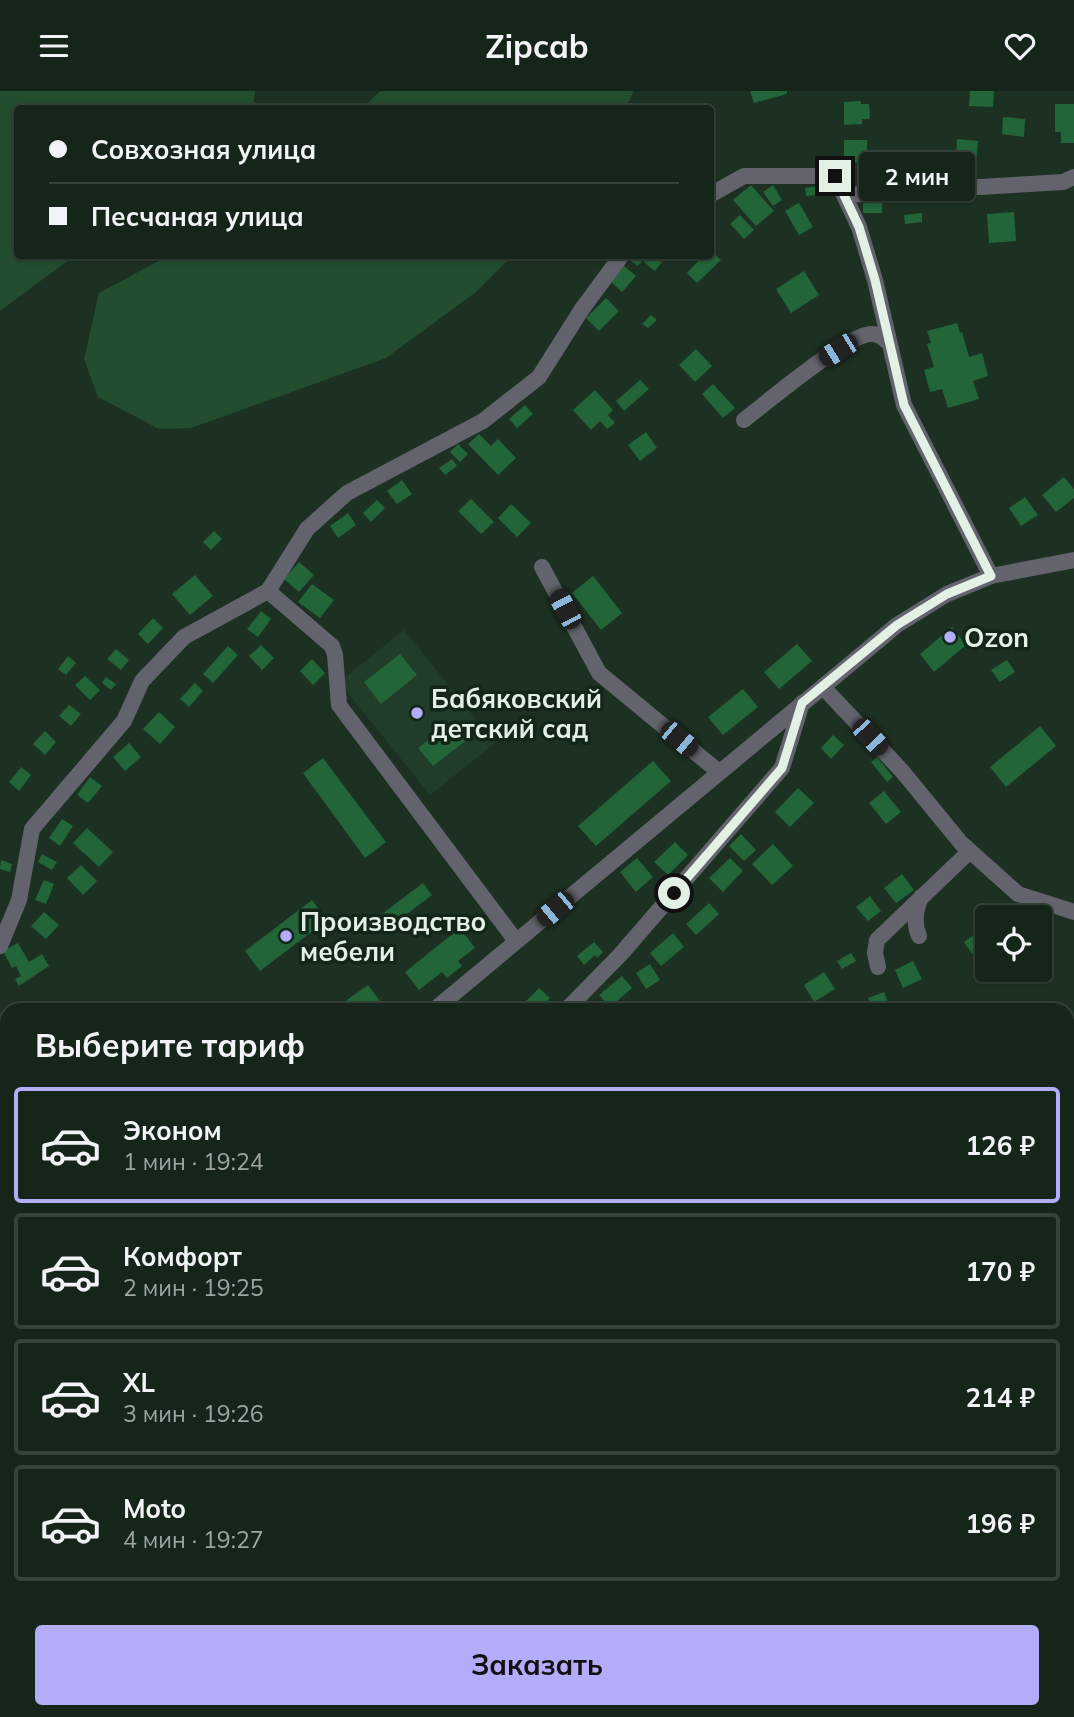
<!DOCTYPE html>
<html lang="ru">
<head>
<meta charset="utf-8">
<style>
	:root { --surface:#16251a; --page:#233127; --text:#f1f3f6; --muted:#9ea5a2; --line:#354239; --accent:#b3adf9 }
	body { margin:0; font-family:Mulish,sans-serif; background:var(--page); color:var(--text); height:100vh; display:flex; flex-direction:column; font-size:26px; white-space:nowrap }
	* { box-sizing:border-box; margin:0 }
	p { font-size:23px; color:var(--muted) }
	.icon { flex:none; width:38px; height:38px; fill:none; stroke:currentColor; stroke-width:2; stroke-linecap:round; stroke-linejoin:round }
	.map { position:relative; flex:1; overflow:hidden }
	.details { position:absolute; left:0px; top:912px; width:1074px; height:716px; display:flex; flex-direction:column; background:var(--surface); border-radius:21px 21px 0 0; box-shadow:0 2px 5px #0004,0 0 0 2px var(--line) }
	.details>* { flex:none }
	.top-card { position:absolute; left:14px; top:14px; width:700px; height:154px; border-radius:7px; box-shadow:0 2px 5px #0004,0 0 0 2px var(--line); display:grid; align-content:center; height:154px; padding:0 35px; background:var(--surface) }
	.buttons { position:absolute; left:975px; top:814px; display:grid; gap:14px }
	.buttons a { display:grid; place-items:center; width:77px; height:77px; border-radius:7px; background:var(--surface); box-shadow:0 2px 5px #0004,0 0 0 2px var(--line); font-size:35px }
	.end { position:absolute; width:32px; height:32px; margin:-16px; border:9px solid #e3f0e6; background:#111; box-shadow:0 0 0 4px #111 }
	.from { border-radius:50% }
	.bubble { position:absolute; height:49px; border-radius:7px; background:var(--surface); box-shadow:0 2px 5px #0004,0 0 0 2px var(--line); font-size:23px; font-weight:700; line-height:49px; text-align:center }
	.car { position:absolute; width:21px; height:42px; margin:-21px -10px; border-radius:9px; box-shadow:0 0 5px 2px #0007; background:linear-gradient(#222 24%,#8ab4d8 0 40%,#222 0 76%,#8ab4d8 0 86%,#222 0) }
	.top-card b { display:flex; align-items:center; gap:24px; height:66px; font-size:26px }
	.top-card b+b { border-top:2px solid var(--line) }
	.top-card i { width:18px; height:18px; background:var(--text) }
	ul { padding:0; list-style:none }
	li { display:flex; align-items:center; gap:21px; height:116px; margin:0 14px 10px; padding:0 21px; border:4px solid var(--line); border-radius:7px }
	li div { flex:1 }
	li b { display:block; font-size:26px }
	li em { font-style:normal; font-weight:700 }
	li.on { border-color:var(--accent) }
	li>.icon { width:63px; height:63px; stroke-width:1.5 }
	h2 { padding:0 35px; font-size:32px; line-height:84px }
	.primary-button { display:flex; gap:14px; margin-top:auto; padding:14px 35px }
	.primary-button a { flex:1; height:80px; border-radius:7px; background:var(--accent); color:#111; font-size:28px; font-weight:700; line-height:80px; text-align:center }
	header { display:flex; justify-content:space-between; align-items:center; height:91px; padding:0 35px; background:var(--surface); font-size:32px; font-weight:700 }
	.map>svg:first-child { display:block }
	.built { fill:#213c29 }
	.green { fill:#224d2f }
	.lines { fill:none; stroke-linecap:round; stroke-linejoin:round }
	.stream { stroke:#3f8153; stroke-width:4.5 }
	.building { fill:#216539 }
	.minor { stroke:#63636d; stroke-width:16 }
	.trunk { stroke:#a4a4bc; stroke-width:19 }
	.route { stroke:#e3f0e6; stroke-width:9 }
	.poi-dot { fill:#b3adf9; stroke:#132719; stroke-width:2.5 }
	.labels { text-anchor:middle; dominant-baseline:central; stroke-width:7; stroke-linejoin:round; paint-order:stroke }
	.poi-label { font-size:26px; font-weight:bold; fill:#e3f0e6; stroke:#132719; text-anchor:start }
</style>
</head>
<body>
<header><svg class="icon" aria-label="menu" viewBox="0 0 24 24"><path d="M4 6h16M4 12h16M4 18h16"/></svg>Zipcab<svg class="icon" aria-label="heart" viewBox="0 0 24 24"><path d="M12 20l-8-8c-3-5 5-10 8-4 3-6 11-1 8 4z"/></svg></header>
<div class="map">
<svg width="1074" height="1626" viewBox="0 0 1074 1626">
	<rect width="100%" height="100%" fill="#1d3122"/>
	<path class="built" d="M404 539 495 652 430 704 339 591Z"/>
	<path class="green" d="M0 0H255L253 17 18 18V164L74 165 0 220Z
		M380 0H634L625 17H363Z
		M168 165V164L512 165 476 201 386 267 191 337 159 338 98 306 84 268 99 202Z"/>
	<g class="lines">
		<path class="stream" d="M1068 1081 1074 1073
			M540 1626 547 1620"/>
	</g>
	<path class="building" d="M750 0H787V3L754 12Z
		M970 0H994L993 16 969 15Z
		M861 10V13H869L870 28H862V33L844 34V11Z
		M1055 13H1074V52H1061V41H1055Z
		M1003 26 1025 28 1024 46 1002 43Z
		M957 48 978 50 976 71 956 70Z
		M844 49H867V71L844 72Z
		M919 77 920 91 894 93V79Z
		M751 94 774 120 756 135 733 109Z
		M773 94 782 109 773 115 763 101Z
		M831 94 834 103 822 105 820 96Z
		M818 95 819 104 806 105 805 97Z
		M799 112 813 136 799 144 785 120Z
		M863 112H882V122H863Z
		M1014 121 1016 150 989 152 987 123Z
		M922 122V131L905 133 904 124Z
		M740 124 754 139 744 148 730 133Z
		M710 159 721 169 697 192 687 182 704 164H710Z
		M631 164H637L643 169 638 175 628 168Z
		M650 164H654L662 171 655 180 644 171Z
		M624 175 636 185 622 201 611 191Z
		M804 180 819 204 791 222 776 198Z
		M606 207 619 220 599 240 586 227Z
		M651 224 657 229 648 237 642 233Z
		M957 232 960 242 962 241 969 266 982 262 988 285 973 290 979 308 948 317 942 298 930 301 924 279 934 276 927 253 931 252 927 240Z
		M696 258 712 275 695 291 679 274Z
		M640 289 649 298 624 320 616 310Z
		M713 293 735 317 723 327 702 303Z
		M595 299 613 319 608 324 615 332 607 338 600 330 591 339 573 319Z
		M525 314 533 323 517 337 509 328Z
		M646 341 657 357 640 370 628 354Z
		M479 343 491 355 498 348 516 367 498 384 468 353Z
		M458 353 468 363 460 371 450 361Z
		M452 368 457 375 445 384 439 377Z
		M1064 386 1074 398V407L1056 421 1042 404Z
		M402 389 412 403 397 413 387 400Z
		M1025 406 1038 424 1021 435 1009 417Z
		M471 408 494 431 481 443 458 420Z
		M377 409 385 417 371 431 363 422Z
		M511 413 531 432 517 446 498 427Z
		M348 422 356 434 338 447 330 435Z
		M214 440 222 448 211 459 203 451Z
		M299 471 314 484 299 501 284 488Z
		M195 484 213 505 190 524 172 503Z
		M593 485 622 522 601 539 572 502Z
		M312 493 334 509 320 527 298 511Z
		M261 520 271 528 258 546 247 538Z
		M153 527 163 537 148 553 138 543Z
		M952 536 966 554 934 581 920 563Z
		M797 553 812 570 779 598 764 581Z
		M261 554 274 567 262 579 249 565Z
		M228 555 238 564 213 592 203 583Z
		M116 558 129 569 121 579 107 568Z
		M400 563 417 584 381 613 364 591Z
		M68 565 76 572 66 584 58 578Z
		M312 568 325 582 313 594 300 580Z
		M1007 569 1015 581 1000 591 991 579Z
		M85 585 100 599 90 609 75 594Z
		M106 586 116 593 111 599 102 592Z
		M195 592 203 600 189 616 180 608Z
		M743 598 758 616 723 644 708 626Z
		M69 614 81 623 71 635 59 625Z
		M159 621 175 636 160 653 143 638Z
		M453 630 468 648 433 675 418 657Z
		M1040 635 1056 655 1006 696 990 676Z
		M45 640 56 651 45 664 33 653Z
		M833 644 844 654 831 668 821 657Z
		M129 652 141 666 125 680 113 666Z
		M877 666 893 686 887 691 871 671Z
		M323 667 386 751 365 767 303 682Z
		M653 670 671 690 596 755 578 735Z
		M21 676 31 684 19 700 9 691Z
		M90 686 102 695 88 712 77 704Z
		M798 697 814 712 790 736 775 721Z
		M884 700 901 721 886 733 869 712Z
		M62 728 73 735 60 755 49 747Z
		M87 737 113 761 99 776 73 752Z
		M741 743 756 759 744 770 729 755Z
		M675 751 688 764 668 784 654 771Z
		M773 753 793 775 772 794 752 773Z
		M42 763 57 771 52 779 38 771Z
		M637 767 653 786 636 801 620 781Z
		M730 767 743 780 723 801 709 787Z
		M1 769 12 773 10 781 0 778Z
		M81 774 97 790 83 804 67 787Z
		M902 783 914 799 896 812 884 797Z
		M44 789 54 793 46 813 35 809Z
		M423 792 432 804 383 841 374 829Z
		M870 805 881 820 868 830 856 816Z
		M312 809 327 829 260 880 245 860Z
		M709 812 719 823 696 844 686 833Z
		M44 821 59 834 46 848 31 835Z
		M460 837 475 857 458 870 462 875 447 887 442 881 419 899 405 881Z
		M984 837 987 842V861L976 868 964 851Z
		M673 842 684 856 661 875 650 862Z
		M594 851 603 861 597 867 595 864 584 874 577 865Z
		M18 852 29 871 42 863 49 875 19 895 15 888 21 885 16 875 12 877 3 860Z
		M1040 852 1053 875 1043 881 1040 875Z
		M851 862 856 870 842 878 837 870Z
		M913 870 922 888 903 897 895 879Z
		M650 873 660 889 646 898 636 882Z
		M824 881 835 898 814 911 804 894Z
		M622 885 632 897 610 916 599 904Z
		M368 894 380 910 368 919H354L347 909Z
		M539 897 550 907 539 919H533L525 911Z
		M884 901 891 919H873L868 907Z
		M5 972 7 974V990L0 984V979Z
		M0 1153 7 1162V1173L0 1179Z
		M1068 1255 1074 1261V1278L1068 1285Z
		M1074 1570V1592L1068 1578V1573Z
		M15 1620H35L38 1626H18Z
		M831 1620H850L856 1626H837Z
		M863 1620H887L882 1626H869Z"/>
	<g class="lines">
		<path class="minor" d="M710 104 744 85H835L859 136 875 189 904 314 991 485
			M844 104 1063 91 1074 86
			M744 329C766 312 848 243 871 243 880 243 884 248 890 253
			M542 476 599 582 719 681
			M268 500 332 555 335 564 339 614 516 850
			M823 596 902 680 961 752 1018 803 1074 821
			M919 845C913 831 916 819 921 806
			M0 855 19 809 32 738 124 630 142 590 184 546 268 500 307 438 347 402 483 330 539 286 582 218 622 164
			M878 876 875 862 877 849 970 760
			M434 919 897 534 947 503 991 485 1074 469
			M566 919 620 864 782 677 802 612
			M0 1225 7 1231
			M1068 1231 1074 1225
			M0 1333 7 1325
			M0 1467 7 1461
			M477 1620 486 1626
			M271 1626V1620
			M741 1626 745 1620"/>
		<path class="trunk" d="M1068 1129 1074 1122
			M631 1626 635 1620"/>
	</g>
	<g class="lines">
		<path class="route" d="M674 802 782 677 802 612 897 534 947 503 991 485 904 314 875 189 859 136 835 85"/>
	</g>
	<g class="poi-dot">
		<circle cx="950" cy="546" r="7"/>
		<circle cx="417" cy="622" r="7"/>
		<circle cx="286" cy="845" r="7"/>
	</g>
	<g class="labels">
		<g class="poi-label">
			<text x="964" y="546">Ozon</text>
			<text x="431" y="607">Бабяковский<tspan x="431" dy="30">детский сад</tspan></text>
			<text x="300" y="830">Производство<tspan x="300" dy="30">мебели</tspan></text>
		</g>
	</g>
</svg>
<div class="buttons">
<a><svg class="icon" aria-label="locate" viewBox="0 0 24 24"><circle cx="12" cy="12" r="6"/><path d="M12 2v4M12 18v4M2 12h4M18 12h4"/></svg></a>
</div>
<i class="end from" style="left:674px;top:802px"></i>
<i class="end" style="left:835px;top:85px"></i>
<div class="bubble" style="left:859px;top:61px;width:116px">2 мин</div>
<i class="car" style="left:838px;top:259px;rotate:238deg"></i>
<i class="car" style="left:565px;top:518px;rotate:332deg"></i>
<i class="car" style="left:870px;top:646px;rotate:137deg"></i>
<i class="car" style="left:679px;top:648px;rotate:130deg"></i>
<i class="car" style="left:555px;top:818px;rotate:230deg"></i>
<div class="top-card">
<b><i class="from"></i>Совхозная улица</b>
<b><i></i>Песчаная улица</b>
</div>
<section class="details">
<h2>Выберите тариф</h2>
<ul>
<li class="on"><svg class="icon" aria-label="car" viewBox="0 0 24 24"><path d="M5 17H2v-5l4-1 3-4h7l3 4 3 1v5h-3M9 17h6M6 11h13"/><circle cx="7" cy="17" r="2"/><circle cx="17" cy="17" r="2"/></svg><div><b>Эконом</b><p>1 мин · 19:24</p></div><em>126 ₽</em></li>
<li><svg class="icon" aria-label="car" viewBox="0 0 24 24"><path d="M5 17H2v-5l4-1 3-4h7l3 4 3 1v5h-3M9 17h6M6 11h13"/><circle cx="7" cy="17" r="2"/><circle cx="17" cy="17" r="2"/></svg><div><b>Комфорт</b><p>2 мин · 19:25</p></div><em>170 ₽</em></li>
<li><svg class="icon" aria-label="car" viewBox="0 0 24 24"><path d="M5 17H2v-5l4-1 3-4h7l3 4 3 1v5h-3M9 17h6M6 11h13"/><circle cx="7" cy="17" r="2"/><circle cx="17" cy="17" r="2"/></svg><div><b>XL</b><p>3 мин · 19:26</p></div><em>214 ₽</em></li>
<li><svg class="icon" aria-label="car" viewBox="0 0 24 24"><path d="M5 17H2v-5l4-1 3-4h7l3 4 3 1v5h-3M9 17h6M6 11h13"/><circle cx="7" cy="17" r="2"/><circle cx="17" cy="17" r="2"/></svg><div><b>Moto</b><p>4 мин · 19:27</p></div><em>196 ₽</em></li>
</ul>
<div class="primary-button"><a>Заказать</a></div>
</section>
</div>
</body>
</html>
